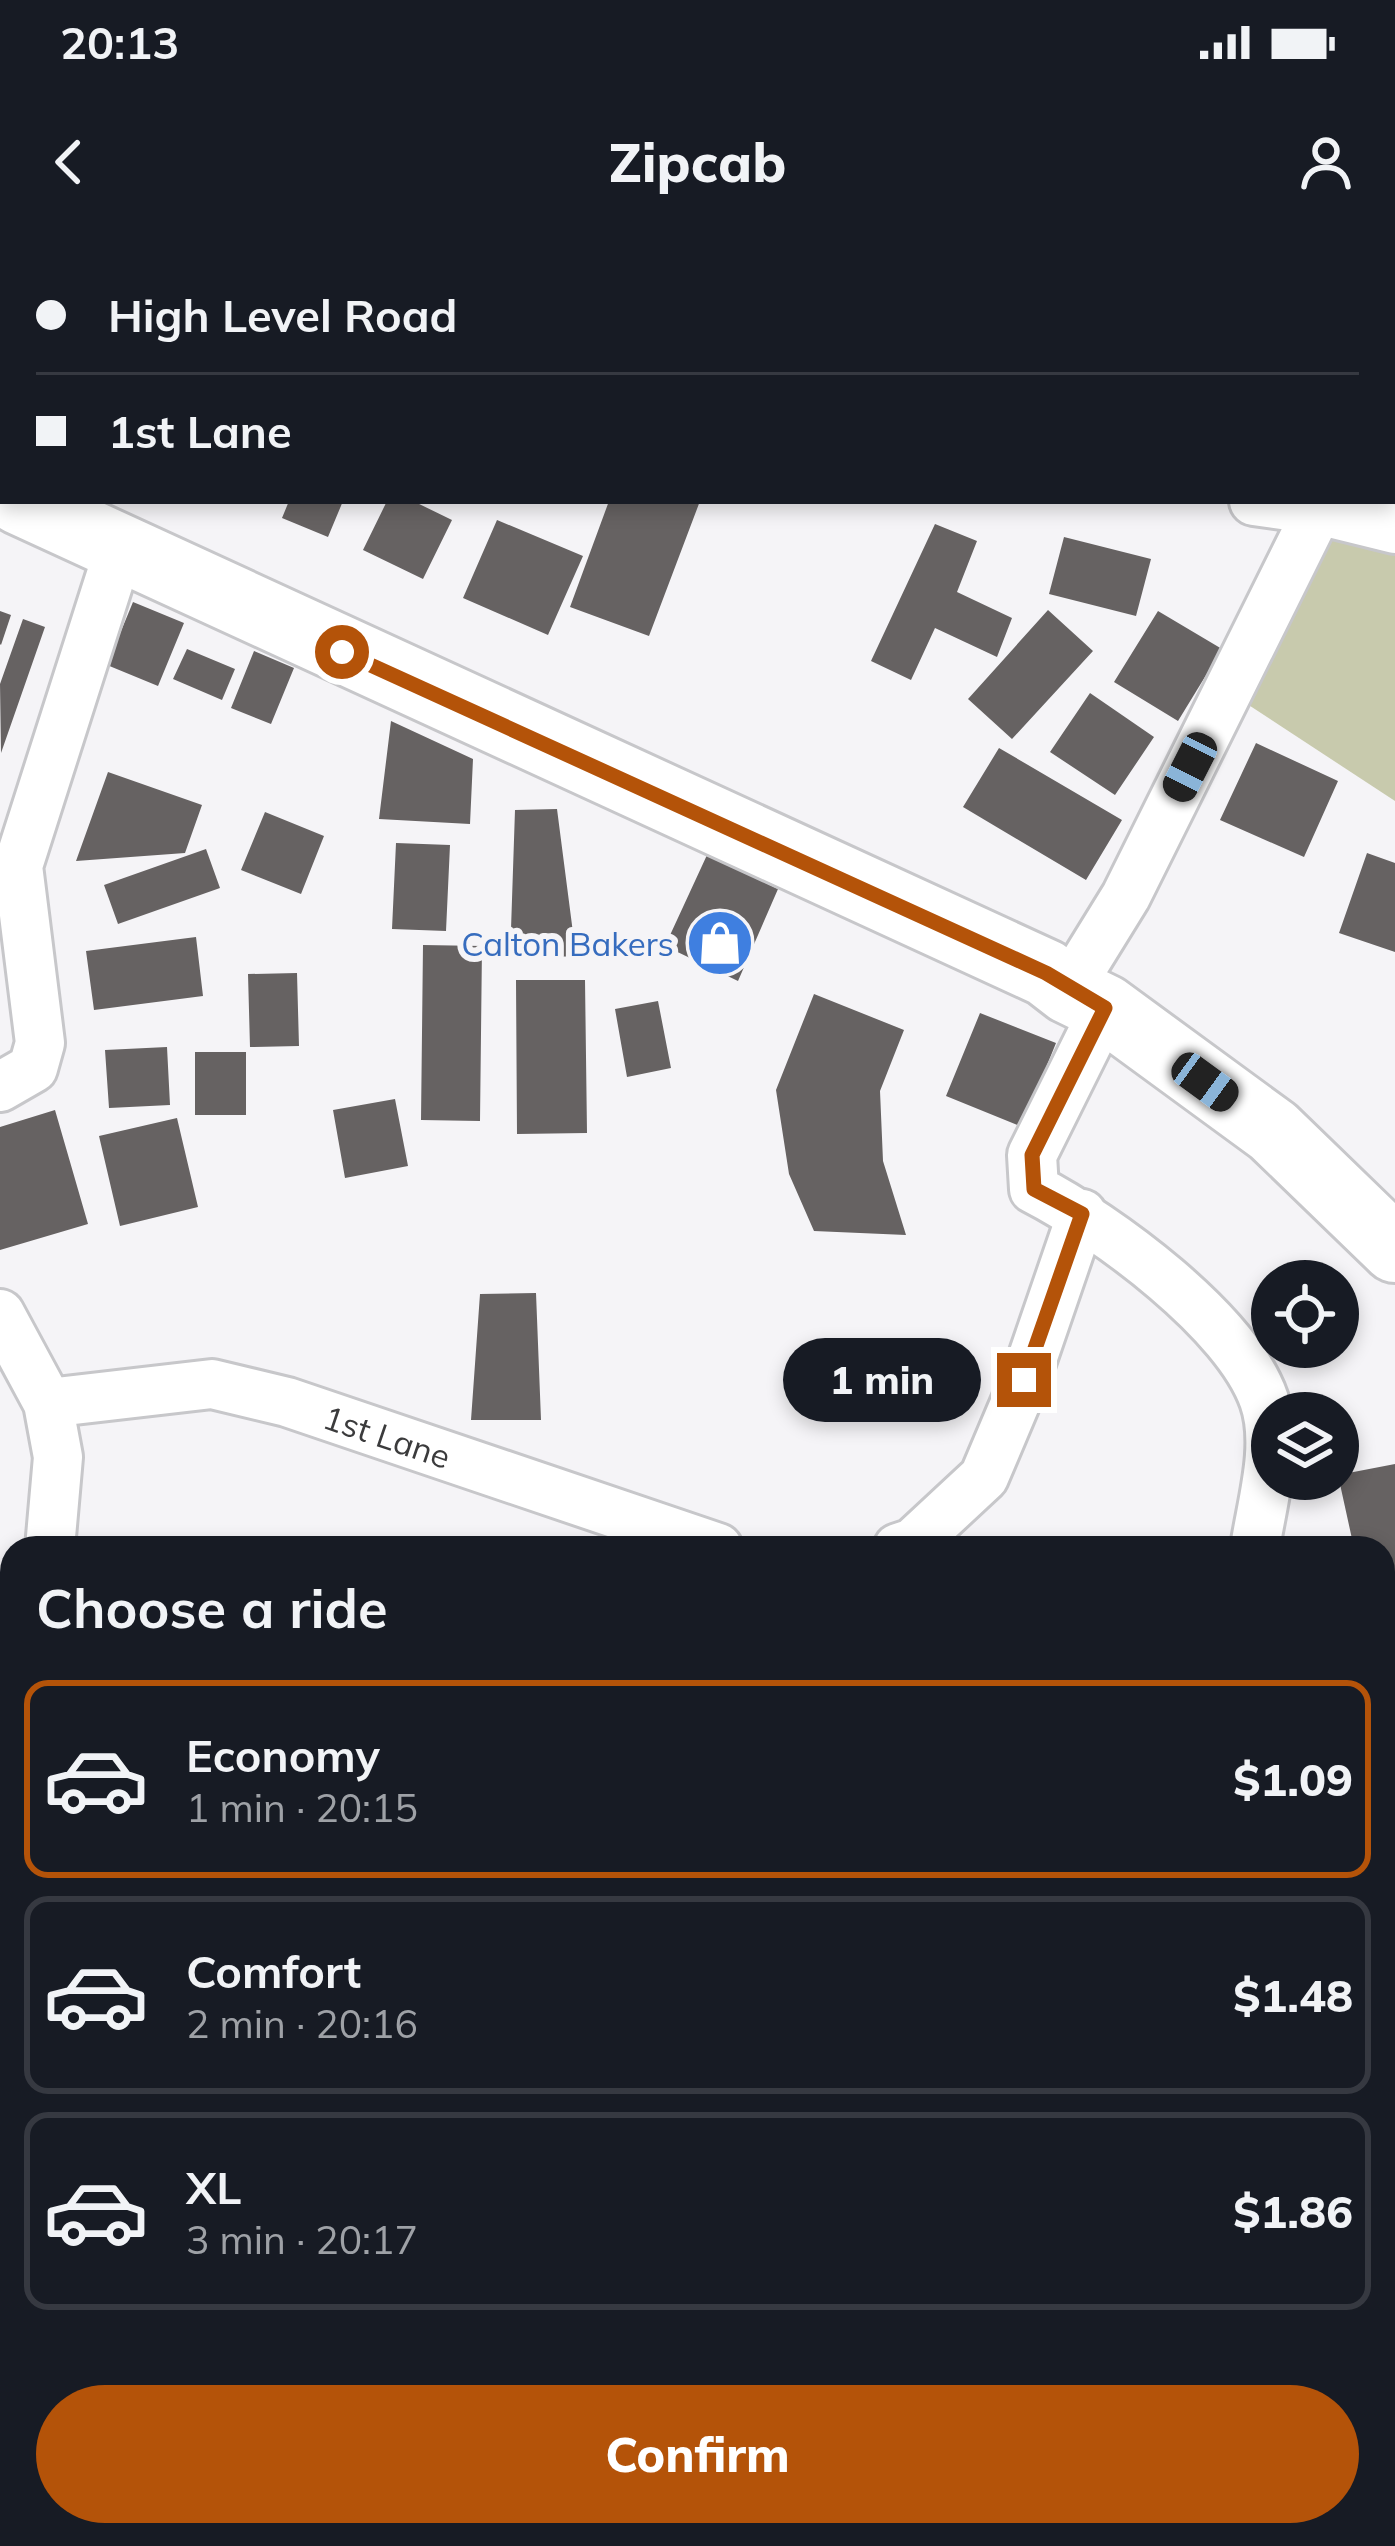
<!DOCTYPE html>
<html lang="en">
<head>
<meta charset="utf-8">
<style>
	:root { --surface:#171b24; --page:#20242c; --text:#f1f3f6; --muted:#9ea1a6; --line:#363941; --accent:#b45309 }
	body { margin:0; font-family:Mulish,sans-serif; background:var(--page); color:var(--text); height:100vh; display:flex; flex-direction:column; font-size:45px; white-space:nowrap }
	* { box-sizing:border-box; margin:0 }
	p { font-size:39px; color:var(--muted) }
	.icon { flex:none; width:66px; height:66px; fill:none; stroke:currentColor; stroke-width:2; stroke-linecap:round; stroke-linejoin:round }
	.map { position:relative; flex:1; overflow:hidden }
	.drawer { position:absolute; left:0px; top:1296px; width:1395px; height:1011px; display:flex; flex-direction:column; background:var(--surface); border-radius:36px 36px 0 0; box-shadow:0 6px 18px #0003 }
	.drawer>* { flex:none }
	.top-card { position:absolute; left:0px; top:0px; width:1395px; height:264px; box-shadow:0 6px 18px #0003; display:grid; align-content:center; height:264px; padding:0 36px; background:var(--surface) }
	.controls { position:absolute; left:1251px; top:1020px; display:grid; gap:24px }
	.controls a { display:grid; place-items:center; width:108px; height:108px; border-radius:50%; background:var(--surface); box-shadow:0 6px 18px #0003; font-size:60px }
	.end { position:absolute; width:54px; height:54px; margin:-27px; border:15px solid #b45309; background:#fff; box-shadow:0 0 0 6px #fff }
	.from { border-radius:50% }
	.bubble { position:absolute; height:84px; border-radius:42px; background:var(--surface); box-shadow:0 6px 18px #0003; font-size:39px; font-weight:800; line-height:84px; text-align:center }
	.car { position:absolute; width:36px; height:72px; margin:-36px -18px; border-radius:15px; box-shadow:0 0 9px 3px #0007; background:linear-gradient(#222 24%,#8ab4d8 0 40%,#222 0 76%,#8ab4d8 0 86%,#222 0) }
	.top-card b { display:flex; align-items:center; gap:42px; height:114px; font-size:45px }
	.top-card b+b { border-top:3px solid var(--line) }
	.top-card i { width:30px; height:30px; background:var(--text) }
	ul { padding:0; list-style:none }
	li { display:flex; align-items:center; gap:36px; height:198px; margin:0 24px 18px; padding:0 12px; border:6px solid var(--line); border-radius:24px }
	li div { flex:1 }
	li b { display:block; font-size:45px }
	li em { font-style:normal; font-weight:800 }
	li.on { border-color:var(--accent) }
	li>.icon { width:108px; height:108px; stroke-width:1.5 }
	h2 { padding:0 36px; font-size:54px; line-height:144px }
	.action { display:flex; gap:24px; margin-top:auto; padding:24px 36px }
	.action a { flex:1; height:138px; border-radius:72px; background:var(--accent); color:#fff; font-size:48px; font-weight:800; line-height:138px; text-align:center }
	.status { display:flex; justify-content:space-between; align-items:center; height:84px; padding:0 60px; background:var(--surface); direction:ltr }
	.status svg { height:33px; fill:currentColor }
	header { display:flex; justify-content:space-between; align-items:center; height:156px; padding:0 36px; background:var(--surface); font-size:54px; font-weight:800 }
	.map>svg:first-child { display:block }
	.green { fill:#c8caad }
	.building { fill:#666262 }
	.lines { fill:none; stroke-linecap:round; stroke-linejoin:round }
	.minor-casing { stroke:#c7c7ca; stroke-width:54 }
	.highway-casing { stroke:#c7c7ca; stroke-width:72 }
	.minor { stroke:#fff; stroke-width:48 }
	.highway { stroke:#fff; stroke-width:66 }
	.route { stroke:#b45309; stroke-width:15 }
	.labels { text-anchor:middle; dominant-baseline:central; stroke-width:12; stroke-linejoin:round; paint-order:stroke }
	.shop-label { font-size:33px; fill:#366cbe; stroke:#f5f4f7; text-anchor:end }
	.street-label { font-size:33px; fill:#3b3b3c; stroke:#f5f4f7 }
</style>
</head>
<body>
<div class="status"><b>20:13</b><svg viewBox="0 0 49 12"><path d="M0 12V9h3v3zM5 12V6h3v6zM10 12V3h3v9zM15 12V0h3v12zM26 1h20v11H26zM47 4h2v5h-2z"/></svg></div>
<header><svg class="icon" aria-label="back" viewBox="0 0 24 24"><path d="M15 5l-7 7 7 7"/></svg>Zipcab<svg class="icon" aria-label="person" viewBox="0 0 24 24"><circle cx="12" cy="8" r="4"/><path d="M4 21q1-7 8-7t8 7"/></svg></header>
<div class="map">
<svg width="1395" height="2306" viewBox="0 0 1395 2306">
	<rect width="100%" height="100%" fill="#f5f4f7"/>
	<path class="green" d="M1323 274 1395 286V561L1241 460Z"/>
	<path class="building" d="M289 261H343L328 297 282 278Z
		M387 261H413L452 280 423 339 363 310Z
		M609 261H700L649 396 570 367Z
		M497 280 583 316 548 395 463 358Z
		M935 284 977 301 957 352 1012 378 997 417 935 388 911 440 871 421Z
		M1064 297 1151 319 1136 376 1049 354Z
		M133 362 184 383 158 446 107 425Z
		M1048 370 1093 411 1012 499 968 459Z
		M0 371 11 375 1 405 0 404Z
		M1158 371 1222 409 1178 481 1114 442Z
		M23 379 45 387 1 513 0 444Z
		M187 409 235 429 222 460 173 439Z
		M254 411 294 428 271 484 231 468Z
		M1090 453 1154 497 1115 555 1050 512Z
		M391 481 473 519 470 584 379 579Z
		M1256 503 1338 541 1304 617 1220 580Z
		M999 508 1122 580 1086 640 963 567Z
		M108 532 202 565 185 613 76 621Z
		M557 569 576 716 510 719 515 570Z
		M265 572 324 596 301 654 241 630Z
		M396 603 450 605 446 691 392 689Z
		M206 609 220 648 118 684 104 645Z
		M1367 613 1395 623V712L1339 693Z
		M707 615 778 649 738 741 665 706Z
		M196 697 203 756 94 770 86 711Z
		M423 705 482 706 480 881 421 880Z
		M297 733 299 806 250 807 248 734Z
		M516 740H585L587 893 517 894Z
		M814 754 904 790 880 851 883 921 906 995 814 991 789 934 776 850Z
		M658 761 671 828 627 837 615 769Z
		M980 773 1056 803 1022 887 946 856Z
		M167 807 170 865 109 868 105 810Z
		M195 812H246V875H195Z
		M395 859 408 926 345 938 333 870Z
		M55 870 88 984 0 1010V887Z
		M177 878 198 967 120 986 99 896Z
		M536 1053 541 1180H471L480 1054Z
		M1395 1224V1378L1383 1380V1308H1354L1338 1235Z"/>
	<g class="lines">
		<defs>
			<g id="minor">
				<path d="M46 0 52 3"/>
				<path d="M782 3 783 0"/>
				<path d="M1254 261 1318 270 1395 289"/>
				<path d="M1068 750 1126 656 1318 270"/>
				<path d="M1105 768 1032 915 1034 949C1106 986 1237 1082 1264 1160 1280 1205 1262 1262 1255 1308"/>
				<path d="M0 847 33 828 40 803 18 626 119 310"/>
				<path d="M0 1074 48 1163 58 1217 50 1308"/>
				<path id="s1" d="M48 1163 212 1144 287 1162 718 1308"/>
				<path d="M898 1308 913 1303 984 1237 1025 1140 1082 974"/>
				<path d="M0 1532 12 1508"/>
				<path d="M1383 1637 1395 1635"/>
				<path d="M0 1739H12"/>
				<path d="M0 2242 12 2238"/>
				<path d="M1363 2295V2306"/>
				<path d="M753 2301 754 2306"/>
			</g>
			<path id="highway" d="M19 261 1046 733 1068 750 1105 768 1273 891 1395 1009"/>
		</defs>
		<use href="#minor" class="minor-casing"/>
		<use href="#highway" class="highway-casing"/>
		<use href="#minor" class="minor"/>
		<use href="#highway" class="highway"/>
	</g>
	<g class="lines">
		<path class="route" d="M342 412 1046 733 1105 768 1032 915 1034 949 1082 974 1024 1140"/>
	</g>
	<defs>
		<symbol id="shop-disc" viewBox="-11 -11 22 22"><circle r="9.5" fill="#3f7fe0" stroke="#f5f4f7"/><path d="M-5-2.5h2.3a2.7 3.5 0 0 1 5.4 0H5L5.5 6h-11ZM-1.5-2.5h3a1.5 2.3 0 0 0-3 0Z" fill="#fff"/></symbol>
	</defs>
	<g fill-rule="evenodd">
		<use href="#shop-disc" x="682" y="665" width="76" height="76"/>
	</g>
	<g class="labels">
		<g class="shop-label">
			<text x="674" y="703">Calton Bakers</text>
		</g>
		<g class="street-label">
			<text stroke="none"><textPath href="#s1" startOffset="348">1st Lane</textPath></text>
		</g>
	</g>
</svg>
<div class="controls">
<a><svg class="icon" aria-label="locate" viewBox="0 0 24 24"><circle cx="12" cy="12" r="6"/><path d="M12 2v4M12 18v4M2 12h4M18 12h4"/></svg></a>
<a><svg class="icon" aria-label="layers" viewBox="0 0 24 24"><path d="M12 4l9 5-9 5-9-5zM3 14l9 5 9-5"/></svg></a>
</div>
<i class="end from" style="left:342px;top:412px"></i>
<i class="end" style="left:1024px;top:1140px"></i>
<div class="bubble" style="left:783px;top:1098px;width:198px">1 min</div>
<i class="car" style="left:1190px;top:527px;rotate:207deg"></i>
<i class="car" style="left:1205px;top:842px;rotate:126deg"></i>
<div class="top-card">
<b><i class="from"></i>High Level Road</b>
<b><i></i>1st Lane</b>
</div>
<section class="drawer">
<h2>Choose a ride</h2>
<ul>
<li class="on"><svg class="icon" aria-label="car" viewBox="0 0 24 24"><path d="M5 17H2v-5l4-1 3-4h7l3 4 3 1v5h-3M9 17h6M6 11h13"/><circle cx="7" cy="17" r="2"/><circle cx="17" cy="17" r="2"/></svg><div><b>Economy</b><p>1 min · 20:15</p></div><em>$1.09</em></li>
<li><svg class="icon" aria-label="car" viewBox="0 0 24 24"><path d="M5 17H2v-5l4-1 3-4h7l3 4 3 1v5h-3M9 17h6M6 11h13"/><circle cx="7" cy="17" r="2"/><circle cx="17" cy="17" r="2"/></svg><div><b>Comfort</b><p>2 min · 20:16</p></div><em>$1.48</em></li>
<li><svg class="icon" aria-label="car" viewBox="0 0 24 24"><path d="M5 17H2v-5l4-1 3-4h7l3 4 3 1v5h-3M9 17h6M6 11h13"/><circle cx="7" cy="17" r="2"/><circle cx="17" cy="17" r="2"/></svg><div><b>XL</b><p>3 min · 20:17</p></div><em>$1.86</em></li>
</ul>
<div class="action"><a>Confirm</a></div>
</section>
</div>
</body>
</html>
